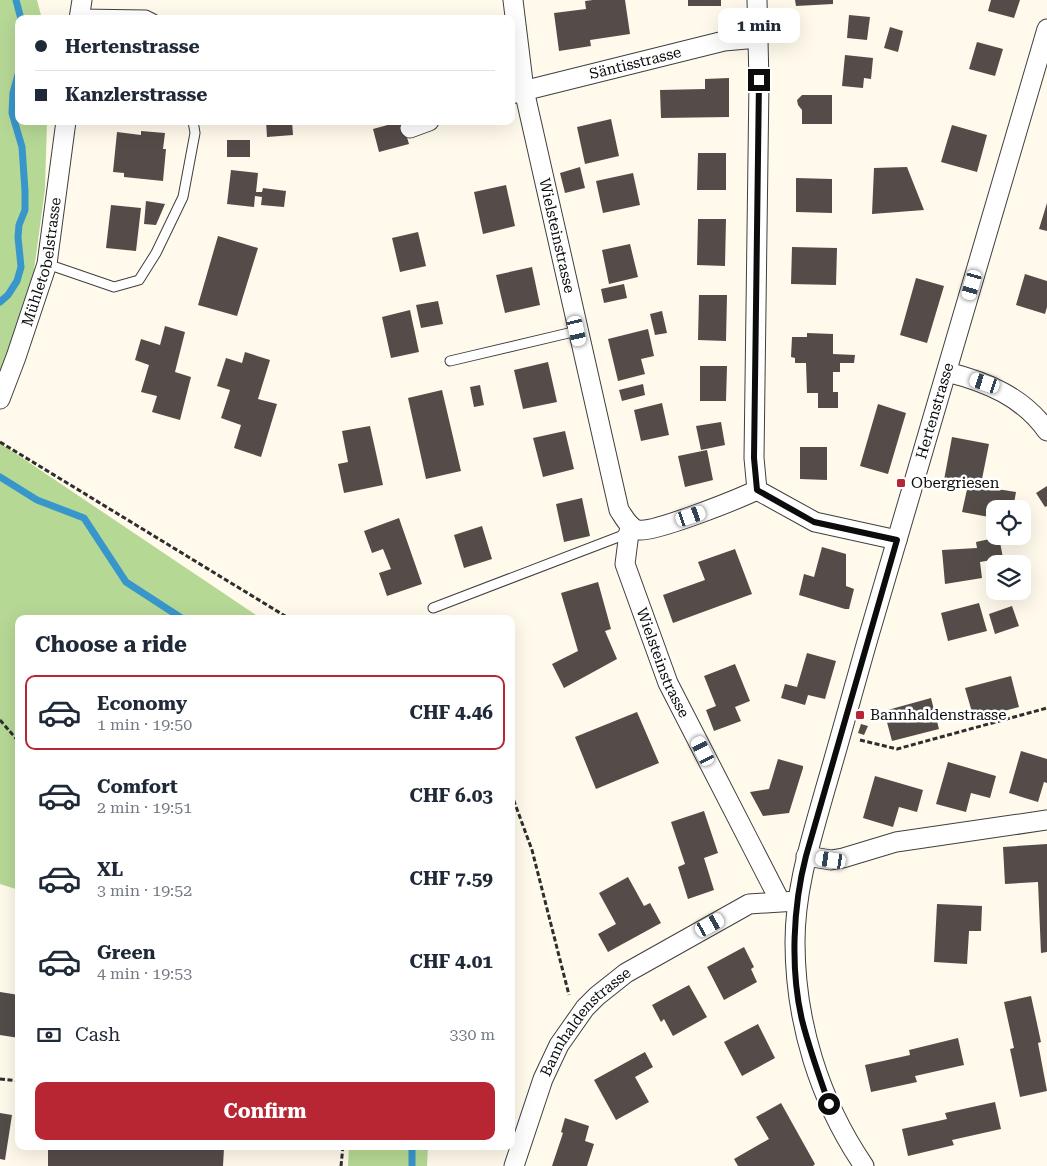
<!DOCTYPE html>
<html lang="en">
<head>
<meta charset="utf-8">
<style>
	:root { --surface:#fff; --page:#f2f2f3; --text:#1f2937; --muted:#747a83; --line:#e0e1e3; --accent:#b92633 }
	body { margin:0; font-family:"Roboto Serif",serif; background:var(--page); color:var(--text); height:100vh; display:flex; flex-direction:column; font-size:19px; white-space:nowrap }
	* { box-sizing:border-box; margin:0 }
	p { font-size:16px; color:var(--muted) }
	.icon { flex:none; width:28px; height:28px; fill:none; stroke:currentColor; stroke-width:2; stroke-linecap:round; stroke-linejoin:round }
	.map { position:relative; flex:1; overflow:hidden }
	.drawer { position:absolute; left:15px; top:615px; width:500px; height:535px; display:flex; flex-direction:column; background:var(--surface); border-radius:10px; box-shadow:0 5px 20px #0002 }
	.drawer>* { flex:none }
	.banner { position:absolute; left:15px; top:15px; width:500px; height:110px; border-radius:10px; box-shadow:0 5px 20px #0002; display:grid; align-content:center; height:110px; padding:0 20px; background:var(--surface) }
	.fabs { position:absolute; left:986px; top:500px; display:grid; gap:10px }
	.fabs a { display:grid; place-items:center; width:45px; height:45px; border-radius:10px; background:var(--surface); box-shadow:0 5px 20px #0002; font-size:25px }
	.end { position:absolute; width:22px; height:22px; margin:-11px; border:6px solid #0c0c0c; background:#fff; box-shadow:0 0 0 2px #fff }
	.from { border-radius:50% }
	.bubble { position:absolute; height:35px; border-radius:10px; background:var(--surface); box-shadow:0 5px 20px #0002; font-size:16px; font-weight:700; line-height:35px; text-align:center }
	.car { position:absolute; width:15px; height:30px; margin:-15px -8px; border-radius:6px; box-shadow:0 0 4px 1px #0007; background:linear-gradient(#fff 24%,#345 0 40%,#fff 0 76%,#345 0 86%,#fff 0) }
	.banner b { display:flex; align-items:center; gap:18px; height:48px; font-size:19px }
	.banner b+b { border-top:1px solid var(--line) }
	.banner i { width:12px; height:12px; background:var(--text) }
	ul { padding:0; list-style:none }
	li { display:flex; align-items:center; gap:15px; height:75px; margin:0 10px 8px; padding:0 10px; border:2px solid transparent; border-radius:10px }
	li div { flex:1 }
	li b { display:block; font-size:19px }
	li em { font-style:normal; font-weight:700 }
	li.active { border-color:var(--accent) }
	li>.icon { width:45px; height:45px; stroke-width:1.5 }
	h2 { padding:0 20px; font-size:22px; line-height:60px }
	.pay { display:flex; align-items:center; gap:12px; height:55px; padding:0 20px; font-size:19px }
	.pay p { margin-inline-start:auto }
	.primary-button { display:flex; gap:10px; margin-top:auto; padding:10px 20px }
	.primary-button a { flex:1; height:58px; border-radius:10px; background:var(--accent); color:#fff; font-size:20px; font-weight:700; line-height:58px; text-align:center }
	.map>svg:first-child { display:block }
	.forest { fill:#b6d895 }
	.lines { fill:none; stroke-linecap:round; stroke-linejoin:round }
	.stream { stroke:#3996cb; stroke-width:7 }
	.building { fill:#544c48 }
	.service-casing { stroke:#3f3f3f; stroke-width:11 }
	.minor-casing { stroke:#3f3f3f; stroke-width:21 }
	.path { stroke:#2e2e2e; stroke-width:3; stroke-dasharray:5 2.5; stroke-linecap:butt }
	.service { stroke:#fff; stroke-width:9 }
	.minor { stroke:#fff; stroke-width:19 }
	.route { stroke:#0c0c0c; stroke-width:6 }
	.poi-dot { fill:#b92633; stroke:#fff; stroke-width:2 }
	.labels { text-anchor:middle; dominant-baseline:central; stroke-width:5; stroke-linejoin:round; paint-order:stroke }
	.street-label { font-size:15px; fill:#0c0c0c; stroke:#fff }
	.poi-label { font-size:15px; fill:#0c0c0c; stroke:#fff; text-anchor:start }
</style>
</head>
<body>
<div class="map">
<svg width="1047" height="1166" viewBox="0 0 1047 1166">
	<rect width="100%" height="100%" fill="#fffaeb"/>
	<path class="forest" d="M0 0H37L42 19H19V121H47L45 189 32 285 0 385Z
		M0 443 262 619H19V890L0 884Z
		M349 1146H428L427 1166H348Z"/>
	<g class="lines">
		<path class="stream" d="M16 0 21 19
			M0 302 8 295 17 281 21 267 18 237 19 225 25 210V191L22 147 12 113 13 93 19 71
			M0 477 37 500 84 518 126 582 183 619
			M412 1166V1146"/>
	</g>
	<path class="building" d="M593 0H625L630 34 590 40 591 46 559 51 554 13 586 9 585 1Z
		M688 0H721V6H688Z
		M795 0H833V4L796 6Z
		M991 0H1020L1014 18 988 11Z
		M849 15 870 17 867 40 847 38Z
		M890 27 903 31 898 52 884 48Z
		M977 42 1003 49 995 76 969 69Z
		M845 55 873 58 871 79 864 78 863 88 842 86Z
		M729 78V117L661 118 660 90 705 89V79Z
		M802 95H832V124H802V110L798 105 797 100Z
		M611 119 619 156 585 164 577 127Z
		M266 121H292L293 135 267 137Z
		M402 121 409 144 379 152 373 129Z
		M952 125 987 135 977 172 941 162Z
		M141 131 165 133 163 149H166L163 181 124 177V173L113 172 117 132 141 135Z
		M227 140H250V157H227Z
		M698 153H726V190H697Z
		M580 167 585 188 565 193 560 173Z
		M907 167 924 210 872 214 874 168Z
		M231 170 258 173 256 192H262L263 188 286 191 284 207 261 205 262 197 255 196 254 207 227 204Z
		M633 173 640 205 603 213 596 181Z
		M796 178 832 179V213L796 212Z
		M506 185 515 226 483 234 474 192Z
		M146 201 165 204 156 225 144 224Z
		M1047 203V231L1039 229Z
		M111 205 141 208 136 251 106 248Z
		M698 219H726L725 266 697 265Z
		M418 232 426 266 400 272 392 238Z
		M218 236 258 248 237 316 198 305Z
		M630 244 638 277 609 284 602 250Z
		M792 247 837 248 836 285 791 284Z
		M532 267 540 305 505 313 496 275Z
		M1025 274 1047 281V307L1045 314 1016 305Z
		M916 278 944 286 927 343 900 335Z
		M624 284 627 298 604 303 601 289Z
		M699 295H727L726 341 698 340Z
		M438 301 443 324 421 328 416 305Z
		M410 310 419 352 391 358 382 317Z
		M662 311 667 333 655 335 650 314Z
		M165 326 185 332 175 372 191 377 180 420 152 412 157 396 141 392 149 365 135 360 141 339 160 345Z
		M648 329 654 356 641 359 645 374 618 381 608 339Z
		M807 333 833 334V354L855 355 854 363H840V372H833V392H838V408H818V393H807L806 363H795V358L791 357 792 337H807Z
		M245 352 270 360 258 399 277 404 261 457 234 448 241 425 221 418 230 390 217 386 226 358 242 363Z
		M548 362 557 402 523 409 514 370Z
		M700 366H727L726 401H700Z
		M643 384 645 395 622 401 619 390Z
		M480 385 484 405 474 407 470 387Z
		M442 390 461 471 426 479 408 398Z
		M662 403 669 435 641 441 634 410Z
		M878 404 906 413 888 474 860 466Z
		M721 422 725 445 701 450 696 426Z
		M370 426 383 485 344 493 338 464 348 462 342 431Z
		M565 431 574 469 543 477 533 438Z
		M952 437 989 444 982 479 998 482 997 489 1016 492 1013 509H995V513L990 514 989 517 962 512 968 485 944 480Z
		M800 447H827V480L800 479Z
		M707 450 713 480 685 487 678 456Z
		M1047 486V506L1045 507 1036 493Z
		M582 498 590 536 564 542 556 504Z
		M399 518 422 584 387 596 379 573 391 569 383 549 372 553 364 531Z
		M482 526 492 559 464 568 454 535Z
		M999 537 1003 558 980 562 982 578 945 584 942 550 977 548 976 542Z
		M822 547 846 554V586L854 589 849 609H845L799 595 804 574 814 577Z
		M735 549 752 594 673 623 663 595 705 580 698 562Z
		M598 582 611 629 605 631 617 659 564 688 552 664 578 651 561 593Z
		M979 603 987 631 948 641 941 613Z
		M1012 606 1019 626 995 634 989 614Z
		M807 653 836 661 825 699 808 695 805 705 781 698 785 684 797 687Z
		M735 664 750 701 735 707 741 721 714 731 706 710 716 706 704 676Z
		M1011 676 1019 707 974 719 965 688Z
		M931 698 939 729 892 741 884 711Z
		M637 712 659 763 596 789 575 737Z
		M861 724 868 726 864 735 858 733Z
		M1021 751 1047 759V783L1044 782 1038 802 1009 793Z
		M778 759 803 766V768L789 813 763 816 750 792 769 789Z
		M948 762 996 776 990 798 971 793 966 812 936 804Z
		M875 776 923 790 917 812 899 807 893 827 863 818Z
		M704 811 718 853 704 858 714 890 688 899 678 867 685 864 671 822Z
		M1047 844V952L1041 953 1038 882 1005 884 1003 847Z
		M628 877 644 906 650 903 661 923 608 952 598 934 616 924 599 893Z
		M937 904 982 906 981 931H969L967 964 934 962Z
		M744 947 754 967 751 969 757 982 724 1000 707 967Z
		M689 985 707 1017 673 1036 664 1019 661 1022 652 1005Z
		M0 992 19 995V1038L0 1035Z
		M1031 996 1041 1042 1038 1043 1047 1091 1020 1097 1010 1049 1014 1048 1004 1002Z
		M758 1024 775 1058 742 1076 724 1042Z
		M958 1038 964 1065 915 1076 917 1082 871 1092 865 1065 910 1055 909 1050Z
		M645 1052 653 1067 635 1077 649 1102 616 1120 594 1080Z
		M995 1102 1001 1129 952 1140 954 1145 908 1156 902 1129 947 1119 945 1113Z
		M781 1103 815 1164 813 1166H738L734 1159 769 1139 756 1117Z
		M0 1113 12 1115 5 1160 0 1159Z
		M565 1118 589 1126 585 1141 594 1144 587 1166H552L563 1133 561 1132Z
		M48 1146 224 1148 223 1166H48Z"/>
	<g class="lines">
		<defs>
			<path id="service" d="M80 14 146 15 154 19
				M47 264 114 287 139 280 156 253 183 197 195 133 193 121
				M450 361 577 331
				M433 608 621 536 626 530"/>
			<g id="minor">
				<path id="s1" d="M513 0 524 90 619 510C624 517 629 528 638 530 654 533 738 499 757 490"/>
				<path d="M79 19 82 0"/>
				<path id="s2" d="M511 94 724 41 758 38"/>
				<path d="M410 128 429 121"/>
				<path d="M947 372C987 382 1023 397 1047 431"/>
				<path id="s3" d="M0 399 16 357 47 264 66 121"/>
				<path d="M757 490 754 458 759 81 757 0"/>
				<path d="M757 490 815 522 897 540"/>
				<path id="s4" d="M630 525 625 564 668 683 780 901"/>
				<path d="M806 856 831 860 843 858 896 842 1047 820"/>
				<path id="s5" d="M514 1166 543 1079 559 1045 585 1008 597 996 626 973 749 904 797 901"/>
				<path id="s6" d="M864 1166C819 1100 795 1021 795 942 795 889 811 840 825 790 840 739 854 687 869 635 928 433 988 231 1047 29"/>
			</g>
		</defs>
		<use href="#service" class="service-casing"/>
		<use href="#minor" class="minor-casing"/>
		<path class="path" d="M0 442 290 619
			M0 720 19 742
			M860 740 897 749 1047 708
			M511 793 532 850 569 995
			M0 1079 19 1081
			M341 1166 343 1146"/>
		<use href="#service" class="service"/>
		<use href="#minor" class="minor"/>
	</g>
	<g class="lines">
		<path class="route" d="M759 80 754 458 757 490 814 522 897 540 806 856C793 906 790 969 802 1020 809 1048 819 1076 829 1104"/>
	</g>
	<g class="poi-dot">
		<rect x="896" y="478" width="10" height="10" rx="2.5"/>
		<rect x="855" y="710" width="10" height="10" rx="2.5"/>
	</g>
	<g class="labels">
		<g class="street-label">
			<text stroke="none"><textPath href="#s2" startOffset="128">Säntisstrasse</textPath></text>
			<text stroke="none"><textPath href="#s1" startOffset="240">Wielsteinstrasse</textPath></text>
			<text stroke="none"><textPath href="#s3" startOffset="144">Mühletobelstrasse</textPath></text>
			<text stroke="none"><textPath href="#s6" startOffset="788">Hertenstrasse</textPath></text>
			<text stroke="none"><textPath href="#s4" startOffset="145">Wielsteinstrasse</textPath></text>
			<text stroke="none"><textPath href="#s5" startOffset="164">Bannhaldenstrasse</textPath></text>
		</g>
		<g class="poi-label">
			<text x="911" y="483">Obergriesen</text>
			<text x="870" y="715">Bannhaldenstrasse</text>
		</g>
	</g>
</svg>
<div class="fabs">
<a><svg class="icon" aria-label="locate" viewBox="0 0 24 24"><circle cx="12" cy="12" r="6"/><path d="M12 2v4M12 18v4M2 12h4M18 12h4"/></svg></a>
<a><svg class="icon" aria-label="layers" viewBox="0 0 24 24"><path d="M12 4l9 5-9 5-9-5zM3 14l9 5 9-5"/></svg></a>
</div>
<i class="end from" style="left:829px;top:1104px"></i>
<i class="end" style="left:759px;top:80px"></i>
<div class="bubble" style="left:718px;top:8px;width:82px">1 min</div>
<i class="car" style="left:972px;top:285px;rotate:196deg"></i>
<i class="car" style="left:577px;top:331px;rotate:167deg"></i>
<i class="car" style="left:985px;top:383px;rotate:288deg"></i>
<i class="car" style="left:691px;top:516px;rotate:71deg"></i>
<i class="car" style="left:703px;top:751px;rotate:333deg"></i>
<i class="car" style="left:831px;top:860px;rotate:279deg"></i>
<i class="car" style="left:710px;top:925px;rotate:61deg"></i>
<div class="banner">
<b><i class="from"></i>Hertenstrasse</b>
<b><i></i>Kanzlerstrasse</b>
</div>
<section class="drawer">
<h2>Choose a ride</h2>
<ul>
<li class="active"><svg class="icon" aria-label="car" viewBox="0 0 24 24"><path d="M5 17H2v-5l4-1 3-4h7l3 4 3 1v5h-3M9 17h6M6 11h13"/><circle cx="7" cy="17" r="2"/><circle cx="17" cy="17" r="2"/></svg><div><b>Economy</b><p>1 min · 19:50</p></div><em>CHF 4.46</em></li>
<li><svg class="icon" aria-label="car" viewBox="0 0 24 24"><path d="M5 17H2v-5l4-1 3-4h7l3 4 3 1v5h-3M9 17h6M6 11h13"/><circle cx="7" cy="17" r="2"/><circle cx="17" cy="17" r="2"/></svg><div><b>Comfort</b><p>2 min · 19:51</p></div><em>CHF 6.03</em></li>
<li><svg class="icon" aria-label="car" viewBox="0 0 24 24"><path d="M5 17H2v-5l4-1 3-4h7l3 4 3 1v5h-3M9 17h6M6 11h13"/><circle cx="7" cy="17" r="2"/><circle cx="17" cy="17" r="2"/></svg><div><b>XL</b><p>3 min · 19:52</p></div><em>CHF 7.59</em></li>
<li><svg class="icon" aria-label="car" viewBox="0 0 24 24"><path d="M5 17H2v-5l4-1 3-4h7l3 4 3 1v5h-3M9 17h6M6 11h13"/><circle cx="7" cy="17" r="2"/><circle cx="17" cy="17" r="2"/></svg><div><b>Green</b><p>4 min · 19:53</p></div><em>CHF 4.01</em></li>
</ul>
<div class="pay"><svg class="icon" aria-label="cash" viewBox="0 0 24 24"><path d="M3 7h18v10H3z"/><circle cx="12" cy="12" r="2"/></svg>Cash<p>330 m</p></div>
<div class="primary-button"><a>Confirm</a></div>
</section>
</div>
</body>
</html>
